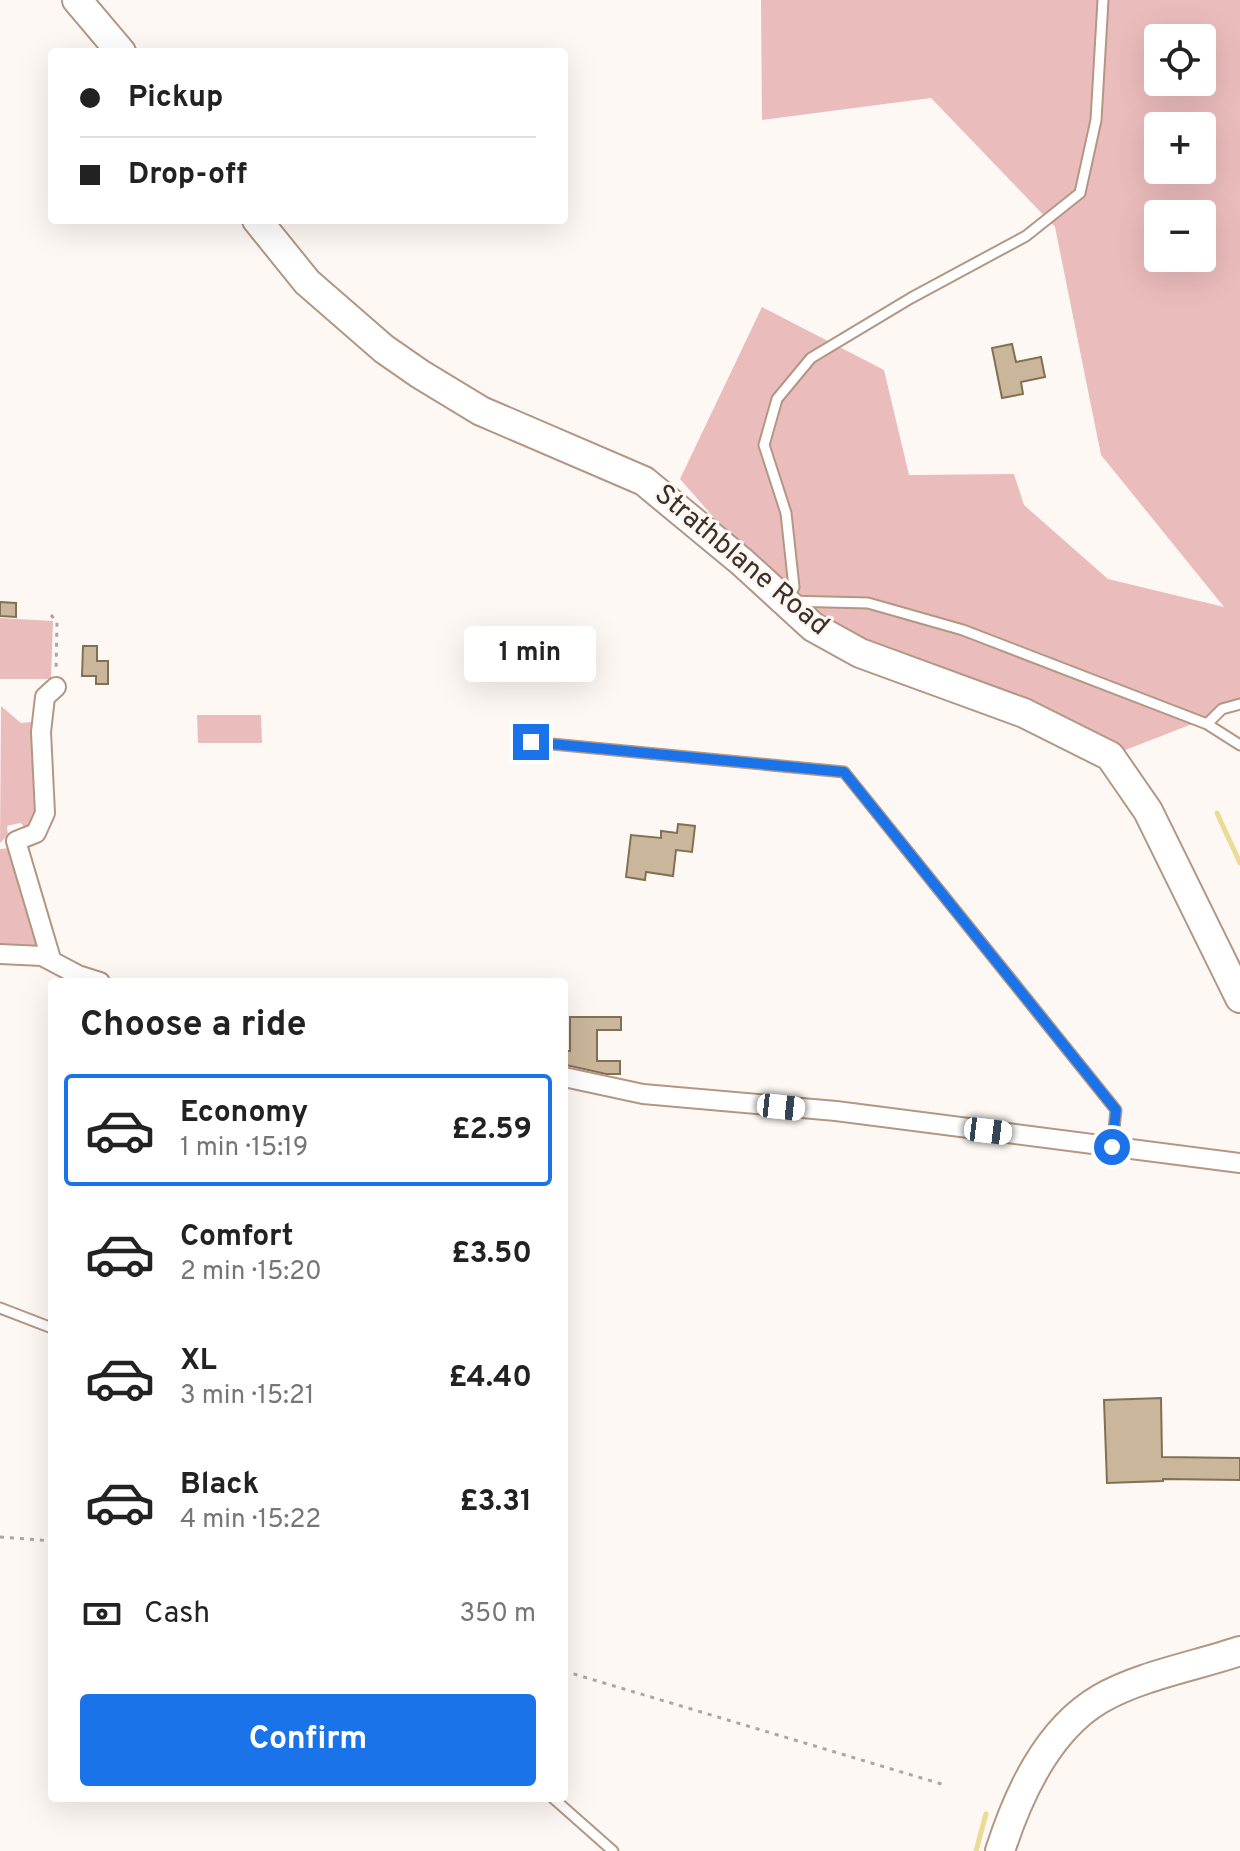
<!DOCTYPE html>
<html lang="en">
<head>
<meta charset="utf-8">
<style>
	:root { --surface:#fff; --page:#f6f6f6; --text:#222; --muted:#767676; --line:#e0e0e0; --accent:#1a73e8 }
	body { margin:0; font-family:Overpass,sans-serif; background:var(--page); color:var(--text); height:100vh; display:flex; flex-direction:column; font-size:30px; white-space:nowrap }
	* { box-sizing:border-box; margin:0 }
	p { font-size:26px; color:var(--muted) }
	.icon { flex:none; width:44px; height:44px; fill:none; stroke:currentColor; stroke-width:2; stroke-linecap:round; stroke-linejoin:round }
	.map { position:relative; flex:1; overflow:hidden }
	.drawer { position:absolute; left:48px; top:978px; width:520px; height:824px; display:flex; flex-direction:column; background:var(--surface); border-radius:8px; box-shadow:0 8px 32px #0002 }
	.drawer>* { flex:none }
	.top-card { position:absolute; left:48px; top:48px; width:520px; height:176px; border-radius:8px; box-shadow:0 8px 32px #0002; display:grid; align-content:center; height:176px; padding:0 32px; background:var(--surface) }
	.tools { position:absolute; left:1144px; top:24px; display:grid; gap:16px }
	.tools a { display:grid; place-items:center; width:72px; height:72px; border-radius:8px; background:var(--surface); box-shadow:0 8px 32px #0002; font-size:40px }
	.end { position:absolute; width:36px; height:36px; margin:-18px; border:10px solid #1a73e8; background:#fff; box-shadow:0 0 0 4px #fff }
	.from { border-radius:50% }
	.bubble { position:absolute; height:56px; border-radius:8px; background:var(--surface); box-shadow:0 8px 32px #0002; font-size:26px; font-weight:700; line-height:56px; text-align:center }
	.car { position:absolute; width:24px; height:48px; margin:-24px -12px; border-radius:10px; box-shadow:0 0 6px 2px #0007; background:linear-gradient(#fff 24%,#345 0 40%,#fff 0 76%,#345 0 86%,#fff 0) }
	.top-card b { display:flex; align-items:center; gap:28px; height:76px; font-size:30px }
	.top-card b+b { border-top:2px solid var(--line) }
	.top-card i { width:20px; height:20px; background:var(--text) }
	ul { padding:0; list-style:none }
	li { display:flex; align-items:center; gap:24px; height:112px; margin:0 16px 12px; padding:0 16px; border:4px solid transparent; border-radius:8px }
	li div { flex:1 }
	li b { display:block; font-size:30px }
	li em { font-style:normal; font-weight:700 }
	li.active { border-color:var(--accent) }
	li>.icon { width:72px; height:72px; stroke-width:1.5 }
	h2 { padding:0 32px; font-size:36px; line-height:96px }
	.pay { display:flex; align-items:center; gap:20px; height:88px; padding:0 32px; font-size:30px }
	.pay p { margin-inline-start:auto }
	.button { display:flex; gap:16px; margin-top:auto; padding:16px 32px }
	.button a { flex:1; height:92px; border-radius:8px; background:var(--accent); color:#fff; font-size:32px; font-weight:700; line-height:92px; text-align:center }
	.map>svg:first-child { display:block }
	.green { fill:#ebbcbc; fill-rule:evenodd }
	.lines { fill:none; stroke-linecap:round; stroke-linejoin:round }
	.stream { stroke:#ecdb96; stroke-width:5 }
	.building { fill:#cab69a; stroke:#827055; stroke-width:2 }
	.service-casing { stroke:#b49783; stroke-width:13 }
	.minor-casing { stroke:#b49783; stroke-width:22 }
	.primary-casing { stroke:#b49783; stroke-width:32 }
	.path { stroke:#aea6a0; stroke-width:3; stroke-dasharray:4 6; stroke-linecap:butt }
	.service { stroke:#fff; stroke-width:9 }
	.minor { stroke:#fff; stroke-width:18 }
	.primary { stroke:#fff; stroke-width:28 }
	.route { stroke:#1a73e8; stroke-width:10 }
	.labels { text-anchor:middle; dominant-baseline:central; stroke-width:6; stroke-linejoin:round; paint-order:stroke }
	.street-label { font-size:28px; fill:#3c3028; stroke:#fef8f4 }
</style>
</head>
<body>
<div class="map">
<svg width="1240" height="1851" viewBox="0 0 1240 1851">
	<rect width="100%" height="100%" fill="#fef8f4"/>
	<path class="green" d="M761 0H1240V699L1230 701 1205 719 1110 756 912 673 787 601 680 479 762 307 884 370 909 475 1014 474 1024 505 1108 579 1224 607 1101 455 1055 227 931 98 762 120ZM1158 38H1202V82H1158ZM1158 126H1202V170H1158ZM1158 214H1202V258H1158Z
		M0 618 53 621 51 679H0Z
		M1 706 21 723 32 722 37 816 36 822 24 832 23 825 20 823 7 826 8 835 0 843Z
		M197 715H261L262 743H198Z
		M11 848 38 939 36 947 32 949H0V849Z"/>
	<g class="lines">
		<path class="stream" d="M1217 813 1240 863
			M976 1851 986 1814"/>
	</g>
	<path class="building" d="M1012 344 1016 362 1041 357 1045 377 1021 382 1023 394 1002 398 992 348Z
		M0 602 16 603V617L0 616Z
		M83 646H97V661H108V684H96V676H82Z
		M678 824 695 826 692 852 676 850 673 876 646 872 645 880 626 877 631 835 661 838V831L677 833Z
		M570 1017H621V1030H597V1061H620V1074H606L566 1065V1051H570Z
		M1161 1398 1162 1457 1240 1458V1480L1163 1479V1481L1107 1483 1104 1400Z"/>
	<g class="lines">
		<defs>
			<path id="service" d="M1103 0 1096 120 1080 193 1026 236 911 298 811 358 777 399 764 445 786 513 794 587 787 601 868 603 963 630 1207 724 1240 745
				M1207 724 1222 709 1240 704
				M531 742 844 772 1116 1110 1112 1147
				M0 1308 52 1328
				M553 1798 613 1851"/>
			<path id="minor" d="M0 954 42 956 78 975 100 982
				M51 959 16 841 36 833 45 813 41 732 45 697 56 687
				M564 1077 643 1094 836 1111 1240 1163"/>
			<path id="primary" d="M77 0 121 52
				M257 220 307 282 384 349 420 374 481 411 644 481 742 562 813 627 860 653 1024 713 1110 756 1148 811 1240 998
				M1000 1851C1018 1795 1047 1730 1100 1699 1139 1676 1196 1666 1240 1651"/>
		</defs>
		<use href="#service" class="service-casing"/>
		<use href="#minor" class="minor-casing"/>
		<use href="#primary" class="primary-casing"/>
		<path class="path" d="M51 615 57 622 56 671
			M0 1537 52 1541
			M564 1671 945 1785"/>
		<use href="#service" class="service"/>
		<use href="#minor" class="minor"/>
		<use href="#primary" class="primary"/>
	</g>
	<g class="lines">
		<path class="route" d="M531 742 844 772 1116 1110 1112 1147"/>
	</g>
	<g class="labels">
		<g class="street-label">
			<text transform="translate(741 561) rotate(40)">Strathblane Road</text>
		</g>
	</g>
</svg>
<div class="tools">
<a><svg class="icon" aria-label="locate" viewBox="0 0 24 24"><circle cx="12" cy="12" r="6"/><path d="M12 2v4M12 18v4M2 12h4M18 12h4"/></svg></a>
<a>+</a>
<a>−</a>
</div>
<i class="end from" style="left:1112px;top:1147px"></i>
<i class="end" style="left:531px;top:742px"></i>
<div class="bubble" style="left:464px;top:626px;width:132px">1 min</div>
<i class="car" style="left:781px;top:1107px;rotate:96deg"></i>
<i class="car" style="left:988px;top:1131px;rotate:97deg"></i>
<div class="top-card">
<b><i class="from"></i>Pickup</b>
<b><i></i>Drop-off</b>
</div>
<section class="drawer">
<h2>Choose a ride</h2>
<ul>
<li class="active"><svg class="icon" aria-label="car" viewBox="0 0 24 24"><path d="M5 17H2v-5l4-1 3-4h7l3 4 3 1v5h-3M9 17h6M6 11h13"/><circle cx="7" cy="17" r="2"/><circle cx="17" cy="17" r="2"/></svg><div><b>Economy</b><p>1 min · 15:19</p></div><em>£2.59</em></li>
<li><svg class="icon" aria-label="car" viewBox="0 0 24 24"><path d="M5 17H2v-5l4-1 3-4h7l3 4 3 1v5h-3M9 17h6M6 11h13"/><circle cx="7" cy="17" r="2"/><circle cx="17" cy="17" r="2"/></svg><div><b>Comfort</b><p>2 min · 15:20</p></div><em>£3.50</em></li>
<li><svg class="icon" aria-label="car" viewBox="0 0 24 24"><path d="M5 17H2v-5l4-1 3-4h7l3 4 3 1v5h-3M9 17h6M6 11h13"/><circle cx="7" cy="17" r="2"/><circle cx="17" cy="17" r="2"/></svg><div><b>XL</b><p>3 min · 15:21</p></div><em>£4.40</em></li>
<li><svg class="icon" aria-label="car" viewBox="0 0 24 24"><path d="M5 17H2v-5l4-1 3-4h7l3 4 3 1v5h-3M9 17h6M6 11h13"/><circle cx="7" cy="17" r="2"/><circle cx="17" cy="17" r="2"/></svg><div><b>Black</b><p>4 min · 15:22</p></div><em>£3.31</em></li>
</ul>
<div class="pay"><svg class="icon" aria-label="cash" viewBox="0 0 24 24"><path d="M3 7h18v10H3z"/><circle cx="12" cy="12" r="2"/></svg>Cash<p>350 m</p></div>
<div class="button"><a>Confirm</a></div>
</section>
</div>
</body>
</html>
